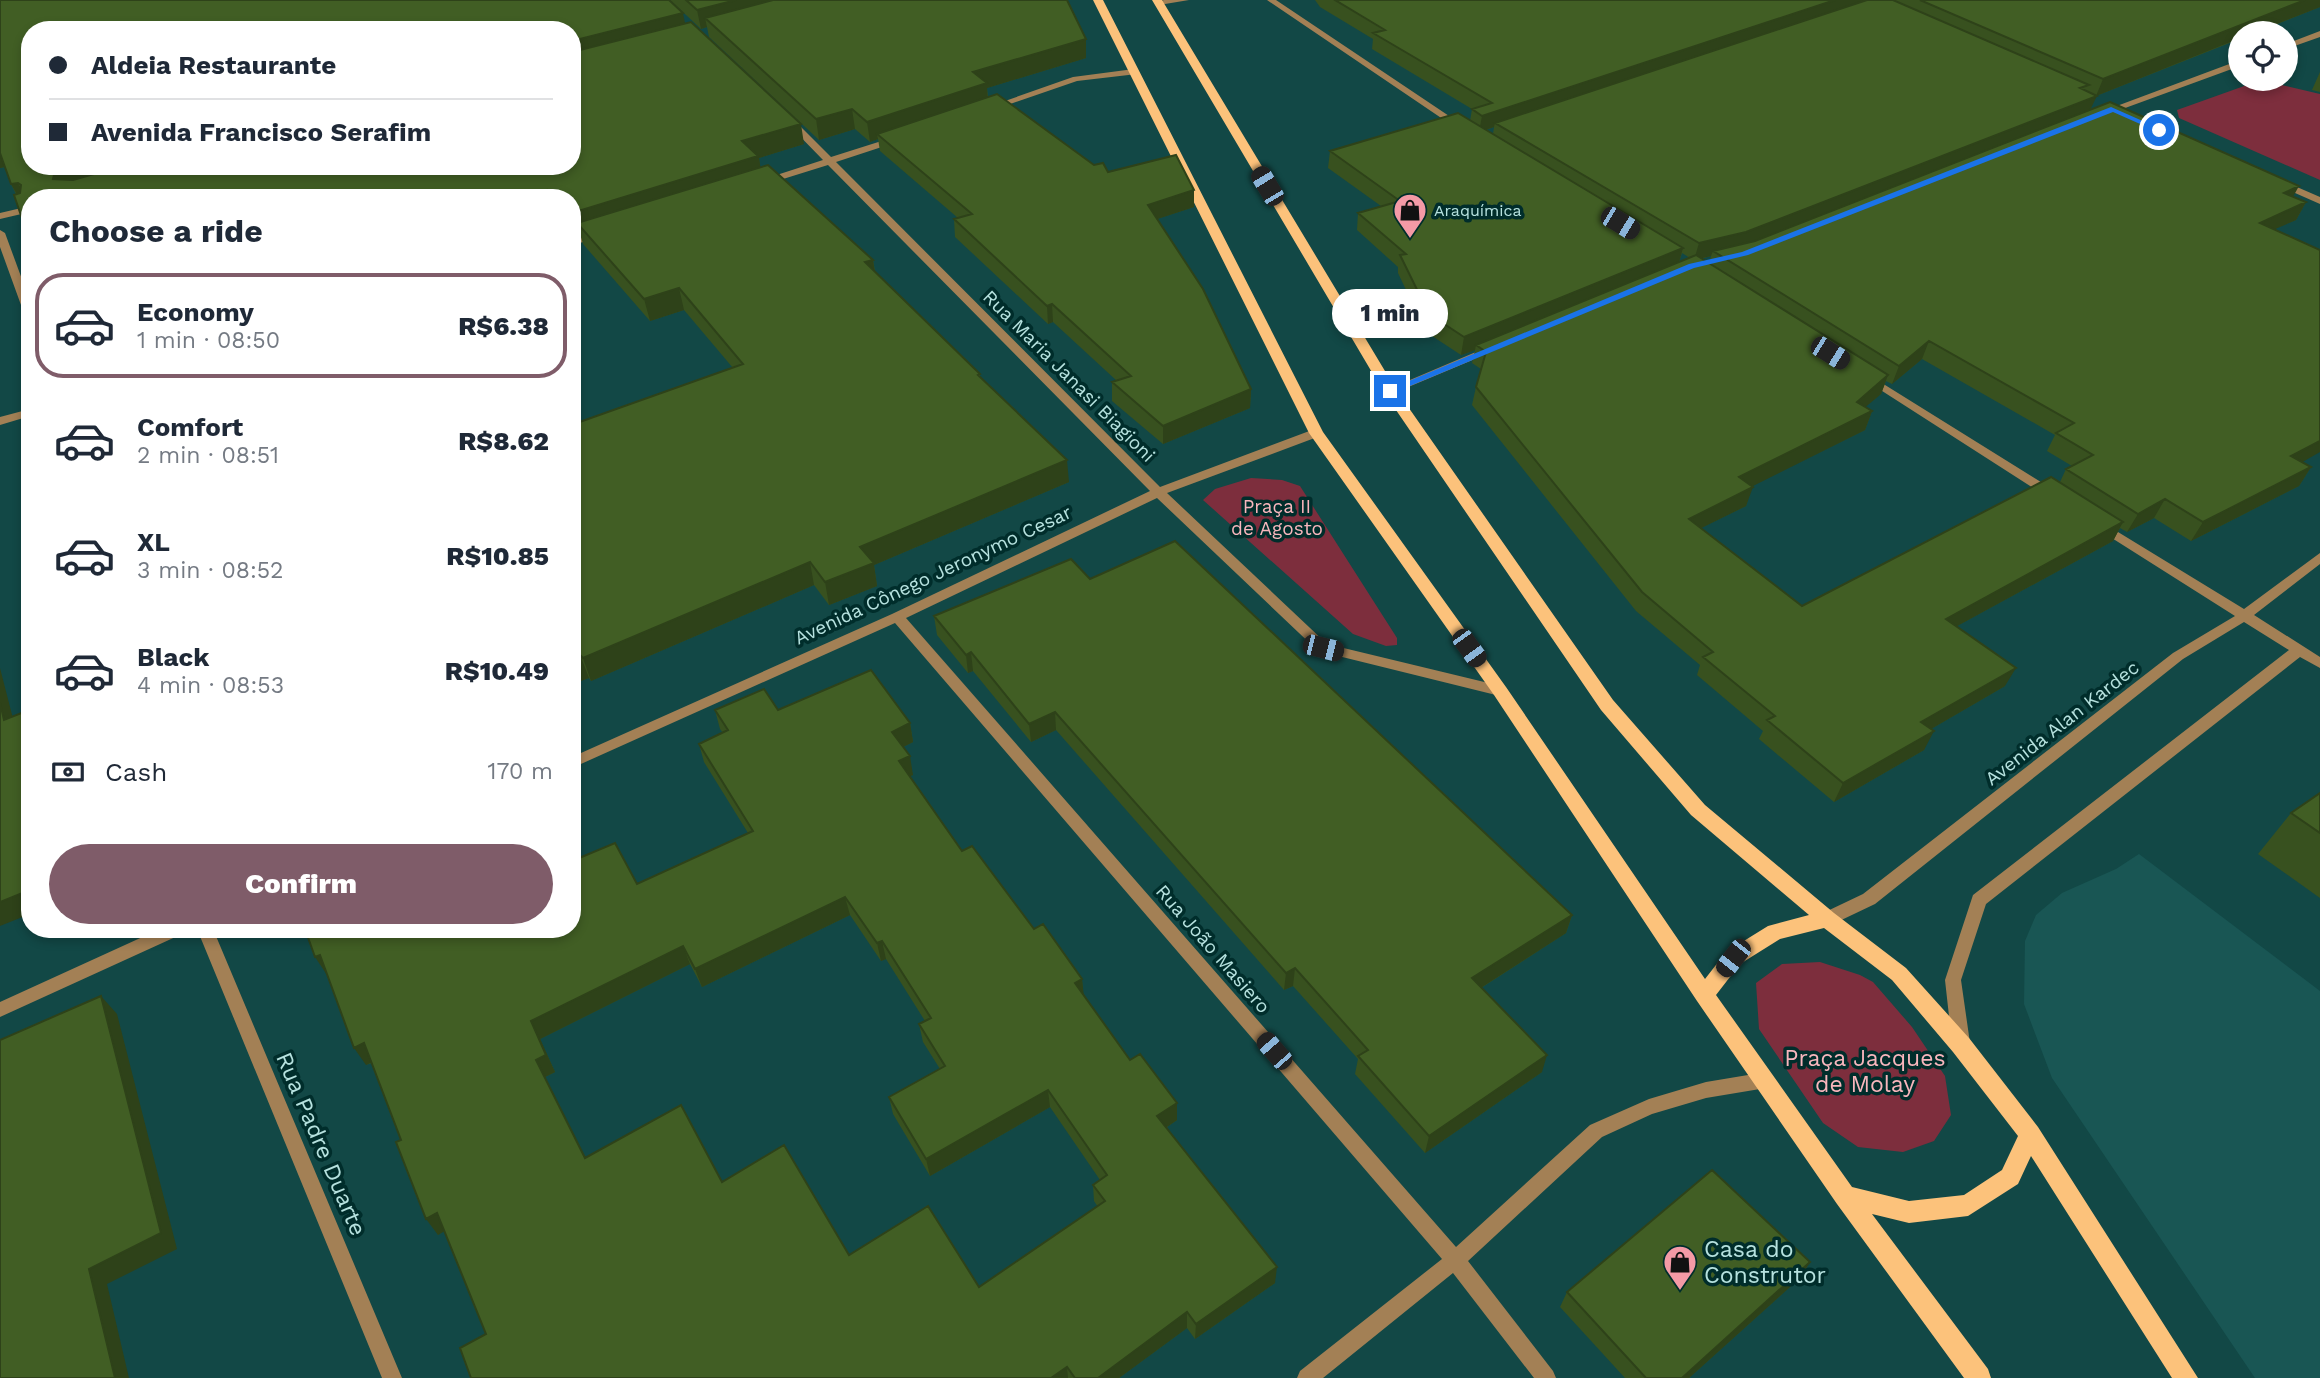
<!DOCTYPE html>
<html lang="en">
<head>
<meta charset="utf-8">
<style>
	:root { --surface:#fff; --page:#f6f6f7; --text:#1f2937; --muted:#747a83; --line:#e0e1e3; --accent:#7f5c69 }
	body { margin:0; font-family:"Work Sans",sans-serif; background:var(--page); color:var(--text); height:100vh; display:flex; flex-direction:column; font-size:26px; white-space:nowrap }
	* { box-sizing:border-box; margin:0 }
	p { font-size:23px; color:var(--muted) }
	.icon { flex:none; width:38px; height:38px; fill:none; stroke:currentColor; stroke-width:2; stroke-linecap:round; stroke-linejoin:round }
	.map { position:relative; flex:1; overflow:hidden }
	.details { position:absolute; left:21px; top:189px; width:560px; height:749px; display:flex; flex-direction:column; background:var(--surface); border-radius:28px; box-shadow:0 4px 10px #0003 }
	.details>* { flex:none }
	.banner { position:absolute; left:21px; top:21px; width:560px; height:154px; border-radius:28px; box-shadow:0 4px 10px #0003; display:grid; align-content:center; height:154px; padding:0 28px; background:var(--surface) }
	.controls { position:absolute; left:2228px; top:21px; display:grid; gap:14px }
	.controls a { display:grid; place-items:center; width:70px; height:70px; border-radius:50%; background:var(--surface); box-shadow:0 4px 10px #0003; font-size:35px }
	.end { position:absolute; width:32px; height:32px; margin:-16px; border:9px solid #1a73e8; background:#fff; box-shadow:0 0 0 4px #fff }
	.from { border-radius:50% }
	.bubble { position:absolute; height:49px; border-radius:24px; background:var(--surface); box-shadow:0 4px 10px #0003; font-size:23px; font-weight:800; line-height:49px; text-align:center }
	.car { position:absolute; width:21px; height:42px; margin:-21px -10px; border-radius:9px; box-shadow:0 0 5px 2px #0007; background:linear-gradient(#222 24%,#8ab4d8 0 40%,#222 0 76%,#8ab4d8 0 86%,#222 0) }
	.banner b { display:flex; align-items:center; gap:24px; height:66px; font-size:26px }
	.banner b+b { border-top:2px solid var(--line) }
	.banner i { width:18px; height:18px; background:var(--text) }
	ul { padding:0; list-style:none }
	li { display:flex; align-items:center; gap:21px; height:105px; margin:0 14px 10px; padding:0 14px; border:4px solid transparent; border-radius:28px }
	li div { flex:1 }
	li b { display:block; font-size:26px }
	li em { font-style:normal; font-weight:800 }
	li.on { border-color:var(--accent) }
	li>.icon { width:63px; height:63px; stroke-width:1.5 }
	h2 { padding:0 28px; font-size:32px; line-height:84px }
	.pay { display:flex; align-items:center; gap:18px; height:77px; padding:0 28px; font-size:26px }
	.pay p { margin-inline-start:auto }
	.cta { display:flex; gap:14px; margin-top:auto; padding:14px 28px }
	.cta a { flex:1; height:80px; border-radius:42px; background:var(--accent); color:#fff; font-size:28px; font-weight:800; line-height:80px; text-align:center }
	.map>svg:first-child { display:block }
	.built { fill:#195654 }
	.green { fill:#7d2e3d }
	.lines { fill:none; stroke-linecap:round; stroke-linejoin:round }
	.minor { fill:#a38055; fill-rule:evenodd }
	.primary { fill:#fcc27b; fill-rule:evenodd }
	.wall { fill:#38511f; fill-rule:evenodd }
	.shaded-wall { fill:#2e4219 }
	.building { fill:#415e24; stroke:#2e4219; stroke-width:2; fill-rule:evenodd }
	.route { fill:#1a73e8 }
	.labels { text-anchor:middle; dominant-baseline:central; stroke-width:7; stroke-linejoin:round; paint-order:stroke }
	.far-poi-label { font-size:16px; fill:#b6e2df; stroke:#002d2b; text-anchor:start }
	.street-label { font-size:19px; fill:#b6e2df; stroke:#002d2b }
	.park-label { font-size:19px; fill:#f8b6bd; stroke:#002d2b }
	.near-park-label { font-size:23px; fill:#f8b6bd; stroke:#002d2b }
	.near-street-label { font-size:23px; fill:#b6e2df; stroke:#002d2b }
	.near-poi-label { font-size:23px; fill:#b6e2df; stroke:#002d2b; text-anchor:start }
</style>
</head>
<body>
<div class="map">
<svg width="2320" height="1378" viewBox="0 0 2320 1378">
	<rect width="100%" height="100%" fill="#124846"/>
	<path class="built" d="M2139 854 2320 991V1378H2255L2052 1078 2024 1004 2025 941 2036 915 2062 893 2116 869Z"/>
	<path class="green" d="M2261 80 2320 94V180L2179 118 2177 110Z
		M1251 478 1282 480 1300 486 1397 638V645L1386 646 1353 634 1203 500 1215 489Z
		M1820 962 1860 975 1873 982 1912 1027 1945 1076 1951 1115 1934 1141 1903 1152 1858 1147 1823 1123 1759 1029 1756 983 1782 964Z"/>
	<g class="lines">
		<path class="minor" d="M1164 0H1189L1159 5 1155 3Z
			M1267 0H1276L1464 126 1456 128Z
			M2320 31V37L2286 49V44Z
			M2240 60V66L2106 115 2098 113Z
			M1134 69 1138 72 1137 74 1077 81 993 110 985 108 1073 77Z
			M787 119H793L831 157 891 138H897V142L836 162 1160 487 1312 430H1320V436L1167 493 1327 644 1505 687 1507 691 1500 696 1318 651 1157 498 906 618 1456 1247 1590 1125 1649 1099 1706 1082 1766 1072 1772 1075 1775 1080 1772 1085 1766 1088 1706 1098 1652 1114 1602 1137 1468 1261 1553 1371 1556 1378H1534L1453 1273 1323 1378H1297L1300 1371 1442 1259 895 623 572 768V757L892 614 1150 491 828 165 767 184H761V180L823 160 787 123Z
			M2277 181H2283L2320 197V204L2277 185Z
			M30 206V212L0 219V213Z
			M0 230 5 233 30 301V319L25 316 0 247Z
			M598 232 603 235 602 237 572 245V239Z
			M1490 346 1494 347V351L1394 393 1390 394 1384 391Z
			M1869 375 2057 492 2059 495 2053 499 2049 498 1865 380V376Z
			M30 409V416L0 425V417Z
			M2100 521 2244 609 2320 553V564L2254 615 2320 657V668L2300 657 1986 904 1961 980 1970 1043 1967 1048 1961 1050 1955 1048 1952 1043 1945 980 1973 895 2289 650 2244 622 2183 659 1875 904 1833 924 1827 926 1821 924 1819 919 1821 914 1863 894 2173 653 2235 616 2096 528 2094 525 2096 522Z
			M160 929H184L182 934 0 1017V1002Z
			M197 929H213L402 1378H382Z"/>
		<path class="primary" d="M1093 0H1103L1323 432 1506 687 1705 979 1726 952 1768 926 1809 915 1691 815 1601 710 1383 391 1152 0H1162L1397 391 1613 700 1705 805 1834 913 1906 968 1969 1038 2038 1127 2198 1378H2172L2031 1156 2018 1184 1968 1216 1909 1223 1872 1214 1988 1369 1991 1378H1964L1837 1204 1697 1001 1494 695 1309 433ZM1824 928 1892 980 1953 1052 2018 1136 2002 1170 1964 1195 1909 1201 1852 1187 1716 995 1740 964 1780 939Z"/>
	</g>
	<path class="wall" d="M0 0 685 23 804 144 759 158 760 167 873 260 875 271 980 374V377L1069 482 874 565 877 586 829 605 814 585 591 681 589 678 572 684V421L574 424 733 368 684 310 650 321 583 244 580 234 575 235 572 232V198H30L16 194 11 184 5 167 0 168ZM30 30 572 166H30Z
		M670 0H1067L1086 39V58L987 88 988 97 1094 165 1108 172 1194 190V207L1157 219 1251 389 1250 408 1163 444 1112 401V382L1117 381 1053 322 1048 324 955 237 954 219 958 218 880 151 878 139 870 142 855 129 819 140 709 37 707 27 701 29Z
		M1315 0H2320V7L2096 96 2090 110 2306 202 2296 220 2274 229 2302 462 2311 467 2299 486 2191 541 2154 518 2127 532 2120 528 2113 541 1957 626 2005 686 1931 729 1924 750 1834 802 1759 739 1763 731 1697 675 1700 665 1636 611 1472 405 1476 387 1481 369 1472 363 1475 350 1461 355 1426 332 1398 273V267L1357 230 1358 213 1381 206 1328 168 1330 151 1470 121 1472 109 1372 49 1373 39 1320 7ZM1494 127 1493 134 1486 130ZM1682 253 1690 258 1679 262ZM1711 256 1709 264 1701 259ZM1922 359 2055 435 2047 451 2072 466 2066 469 2060 482 1802 606 1701 528 1746 506 1752 486 1865 430 1872 411 1865 407 1881 394 1886 381 1892 384Z
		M2320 72V92L2312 90Z
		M1090 579 1572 915 1566 933 1481 988 1542 1072 1425 1153 1355 1074 1358 1059 1293 986 1284 990 1056 730 1031 742 973 671 968 673 937 635 934 616Z
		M715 710H778L910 723 913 742 903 747 913 775 909 776 962 851 1082 979 1083 995 1130 1060 1177 1103V1120L1167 1127 1275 1283 1195 1339 1187 1328 1119 1378H471L486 1334 444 1231 438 1235 372 1063 366 1065 637 884 748 833 704 762 699 744 723 733 720 729ZM850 915 881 961 886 959 925 1021 919 1024 923 1042 940 1069 889 1097 893 1114 930 1176 1050 1107 1100 1180 1093 1185 1094 1201 1098 1207 979 1287 849 1255 722 1182 585 1157 545 1077 555 1072 540 1039 690 964 702 987Z
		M2320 793V898L2258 854 2291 813Z
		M1810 1262 1800 1278 1689 1378H1625L1560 1307 1567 1292Z"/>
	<path class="shaded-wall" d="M736 0H813L705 18 707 27 701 29 697 10Z
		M1835 0H1865L1864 4 1495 123 1494 127 1479 132 1482 116Z
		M2305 0H2320V7L2253 33H2240V38L2096 96 2103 79Z
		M683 13 687 33 572 62V41Z
		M1086 39V58L987 88 988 103 877 134 878 139 870 142 867 122 973 72Z
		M2097 96 2089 112 1741 249 1713 251 1711 256 1694 260 1699 243Z
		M852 109 855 129 819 140 816 119Z
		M801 124 804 144 759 158 762 177 577 223 580 234 575 235 572 226V213L742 141Z
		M0 150 9 166 0 168Z
		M85 166H169L65 195 53 179 54 175Z
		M18 183 29 203 23 205 11 184Z
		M2299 186 2289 204 2284 193Z
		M547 190 549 198H519Z
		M1194 190V207L1148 222V205Z
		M2306 202 2296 220 2250 240 2260 223Z
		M1683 248 1678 266 1476 345 1475 350 1461 355 1464 337Z
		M873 260 876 281 865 262Z
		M679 288 684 310 650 321 644 299Z
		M1052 304 1053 322 1048 324 1047 306Z
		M1929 341 1922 359 1892 384 1899 366Z
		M1888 375 1881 394 1850 420 1857 402Z
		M1251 389 1250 408 1163 444V426Z
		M1872 411 1865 430 1733 496 1739 477Z
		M2320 441V452L2280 475 2291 456Z
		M1067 460 1069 482 874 565 877 586 829 605 825 582 860 547Z
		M2311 467 2299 486 2191 541 2203 522Z
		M1753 487 1746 506 1683 537 1689 519Z
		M2165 499 2154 518 2127 532 2138 514Z
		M2123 522 2113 541 1937 637 1946 619Z
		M810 562 814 585 591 681 583 658Z
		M971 652 973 671 968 673 966 655Z
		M580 655 589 678 572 684V658Z
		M0 668 18 738 4 720 0 703Z
		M2016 668 2005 686 1912 740 1921 722Z
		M1055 712 1056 730 1031 742 1029 724Z
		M910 723 913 742 895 751 892 732Z
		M1934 731 1924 750 1834 802 1843 783Z
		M910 756 913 775 902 780 899 761Z
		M30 890V914L0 926V902Z
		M845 897 850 915 702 987 695 969Z
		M1572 915 1566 933 1468 996 1472 978Z
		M882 941 886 959 881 961 877 943Z
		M683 946 690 964 540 1039 555 1072 545 1077 594 1174 536 1060 531 1021Z
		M320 955 327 975 315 957Z
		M1295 968 1293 986 1284 990 1286 973Z
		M1082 979 1084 997 1075 983Z
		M101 996 117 1014 177 1249 107 1284 129 1378H115L89 1269Z
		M364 1043 376 1060 366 1065 354 1048Z
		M1547 1055 1542 1072 1425 1153 1429 1136Z
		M1048 1090 1050 1107 930 1176 926 1159Z
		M1177 1103V1120L1158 1133 1157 1116Z
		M437 1213 448 1229 438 1235 426 1219Z
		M1810 1262 1800 1278 1689 1378H1682Z
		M1277 1267 1275 1283 1195 1339 1196 1324Z
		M1187 1312V1328L1119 1378H1098Z
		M1067 1367 1068 1378H1051Z"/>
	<path class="building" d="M0 0H669L683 13 572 41V30H30V166H85L54 175 53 179 73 180 122 166H572V52L691 22 801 124 742 141 758 156 572 213V198H554L547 190 519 198H30V232L27 233 14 195 20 193 21 185 18 183 11 184 0 153Z
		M686 0H736L697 10Z
		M773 0H1067L1086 39 973 72 987 83 867 122 852 109 816 119 705 18Z
		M1335 0H1835L1482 116 1472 109 1492 103 1373 33 1385 30Z
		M1867 0H1893L2089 85 2080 88 2097 96 1746 232 1699 243 1495 123Z
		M1920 0H2305L2103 79Z
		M997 94 1094 165 1103 163 1108 172 1176 155 1194 190 1148 205 1203 289 1251 389 1163 426 1112 382 1131 376 1052 304 1047 306 954 219 972 214 877 134Z
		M2110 102 2299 186 2284 193 2306 202 2260 223 2320 250V441L2291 456 2311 467 2203 522 2165 499 2138 514 2066 469 2093 455 2056 433 2074 423 1929 341 1899 366 1713 251 1755 241Z
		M1458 113 1683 248 1464 337 1429 314 1400 255 1406 254 1358 213 1400 201 1330 151Z
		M768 165 873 260 865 262 980 374 978 375 1067 460 860 547 874 563 825 582 810 562 583 658 580 655 572 658V421L574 424 743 364 679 288 644 299 577 223Z
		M1696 255 1888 375 1857 402 1872 411 1739 477 1753 487 1689 519 1802 606 2051 477 2123 522 1946 619 2016 668 1921 722 1934 731 1843 783 1767 720 1775 716 1703 657 1713 652 1642 592 1476 387 1486 352 1476 345Z
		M1175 541 1572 915 1472 978 1547 1055 1429 1136 1358 1056 1368 1050 1295 968 1286 973 1055 712 1029 724 971 652 966 655 934 616 1071 559 1090 579Z
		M871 670 910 723 892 732 910 756 899 761 962 851 972 846 1034 929 1043 924 1082 979 1075 983 1130 1060 1140 1054 1177 1103 1157 1116 1277 1267 1196 1324 1187 1312 1098 1378H1075L1067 1367 1051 1378H471L460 1348 486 1334 437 1213 426 1219 396 1142 401 1140 364 1043 354 1048 320 955 315 957 305 929H572V861L615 843 637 884 753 831 699 744 728 730 715 710 764 689 778 710ZM845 897 877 943 882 941 931 1018 919 1024 945 1066 889 1097 926 1159 1048 1090 1107 1175 1093 1185 1105 1201 979 1287 928 1206 849 1255 784 1145 722 1182 681 1105 585 1158 536 1060 546 1055 531 1021 683 946 695 969Z
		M0 703 4 720 29 710 30 713V890L0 902Z
		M2320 793V833L2291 813Z
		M101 996 161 1233 89 1269 115 1378H0V1040Z
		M1712 1170 1810 1262 1682 1378H1646L1567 1292Z"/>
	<path class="route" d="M2111 107 2163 130 2156 131 2113 112 1748 255 1694 268 1393 393 1385 391 1689 264 1742 252Z"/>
	<defs>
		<symbol id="shop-pin" viewBox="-11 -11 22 30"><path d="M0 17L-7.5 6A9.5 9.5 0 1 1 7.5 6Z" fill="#f49aa6" stroke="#002d2b"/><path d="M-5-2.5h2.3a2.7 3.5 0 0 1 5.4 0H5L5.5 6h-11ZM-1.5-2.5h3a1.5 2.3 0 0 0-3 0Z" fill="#111"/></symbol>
	</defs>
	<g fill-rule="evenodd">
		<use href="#shop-pin" x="1391" y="191" width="38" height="52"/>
		<use href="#shop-pin" x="1661" y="1243" width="38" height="52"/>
	</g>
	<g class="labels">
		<g class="far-poi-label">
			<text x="1434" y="210">Araquímica</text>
		</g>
		<g class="street-label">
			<text transform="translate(1069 376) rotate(45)">Rua Maria Janasi Biagioni</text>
			<text transform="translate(933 575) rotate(-25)">Avenida Cônego Jeronymo Cesar</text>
			<text transform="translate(2062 723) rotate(-38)">Avenida Alan Kardec</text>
			<text transform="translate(1213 949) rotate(49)">Rua João Masiero</text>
		</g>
		<g class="park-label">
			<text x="1277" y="506">Praça II<tspan x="1277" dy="22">de Agosto</tspan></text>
		</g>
		<g class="near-park-label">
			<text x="1865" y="1058">Praça Jacques<tspan x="1865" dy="26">de Molay</tspan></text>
		</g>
		<g class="near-street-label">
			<text transform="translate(321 1144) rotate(67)">Rua Padre Duarte</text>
		</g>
		<g class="near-poi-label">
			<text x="1704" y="1249">Casa do<tspan x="1704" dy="26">Construtor</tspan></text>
		</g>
	</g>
</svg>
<div class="controls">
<a><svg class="icon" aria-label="locate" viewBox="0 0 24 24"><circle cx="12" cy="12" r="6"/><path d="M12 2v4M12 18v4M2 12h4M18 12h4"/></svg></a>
</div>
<i class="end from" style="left:2159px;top:130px"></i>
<i class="end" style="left:1390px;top:391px"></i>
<div class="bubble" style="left:1332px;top:289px;width:116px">1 min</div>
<i class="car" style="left:1267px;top:186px;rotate:329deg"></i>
<i class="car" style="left:1620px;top:223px;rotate:121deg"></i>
<i class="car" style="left:1830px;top:353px;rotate:122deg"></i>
<i class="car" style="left:1323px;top:648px;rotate:104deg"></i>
<i class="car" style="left:1469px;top:648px;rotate:144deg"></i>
<i class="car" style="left:1733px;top:958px;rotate:218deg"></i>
<i class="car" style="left:1274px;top:1051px;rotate:319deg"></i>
<div class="banner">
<b><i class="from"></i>Aldeia Restaurante</b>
<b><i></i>Avenida Francisco Serafim</b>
</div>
<section class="details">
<h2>Choose a ride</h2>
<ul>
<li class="on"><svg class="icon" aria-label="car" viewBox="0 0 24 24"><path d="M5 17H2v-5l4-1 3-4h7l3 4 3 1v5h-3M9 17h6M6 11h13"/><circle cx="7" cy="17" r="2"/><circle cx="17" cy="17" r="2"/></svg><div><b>Economy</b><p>1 min · 08:50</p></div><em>R$6.38</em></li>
<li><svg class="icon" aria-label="car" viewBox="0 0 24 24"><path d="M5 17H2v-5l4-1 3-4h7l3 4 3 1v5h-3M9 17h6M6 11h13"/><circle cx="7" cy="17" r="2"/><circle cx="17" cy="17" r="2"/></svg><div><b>Comfort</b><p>2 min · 08:51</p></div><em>R$8.62</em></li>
<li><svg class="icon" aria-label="car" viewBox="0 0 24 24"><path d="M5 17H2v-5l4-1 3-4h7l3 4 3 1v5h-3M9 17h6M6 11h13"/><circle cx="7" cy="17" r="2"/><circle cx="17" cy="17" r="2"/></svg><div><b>XL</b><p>3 min · 08:52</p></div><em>R$10.85</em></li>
<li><svg class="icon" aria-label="car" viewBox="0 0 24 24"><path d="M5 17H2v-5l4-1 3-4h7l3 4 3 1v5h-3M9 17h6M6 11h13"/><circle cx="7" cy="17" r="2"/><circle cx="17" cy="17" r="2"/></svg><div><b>Black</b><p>4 min · 08:53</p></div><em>R$10.49</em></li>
</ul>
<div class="pay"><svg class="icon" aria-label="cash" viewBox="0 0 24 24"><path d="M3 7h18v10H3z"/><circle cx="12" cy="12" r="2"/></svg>Cash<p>170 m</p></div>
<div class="cta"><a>Confirm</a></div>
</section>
</div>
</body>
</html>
